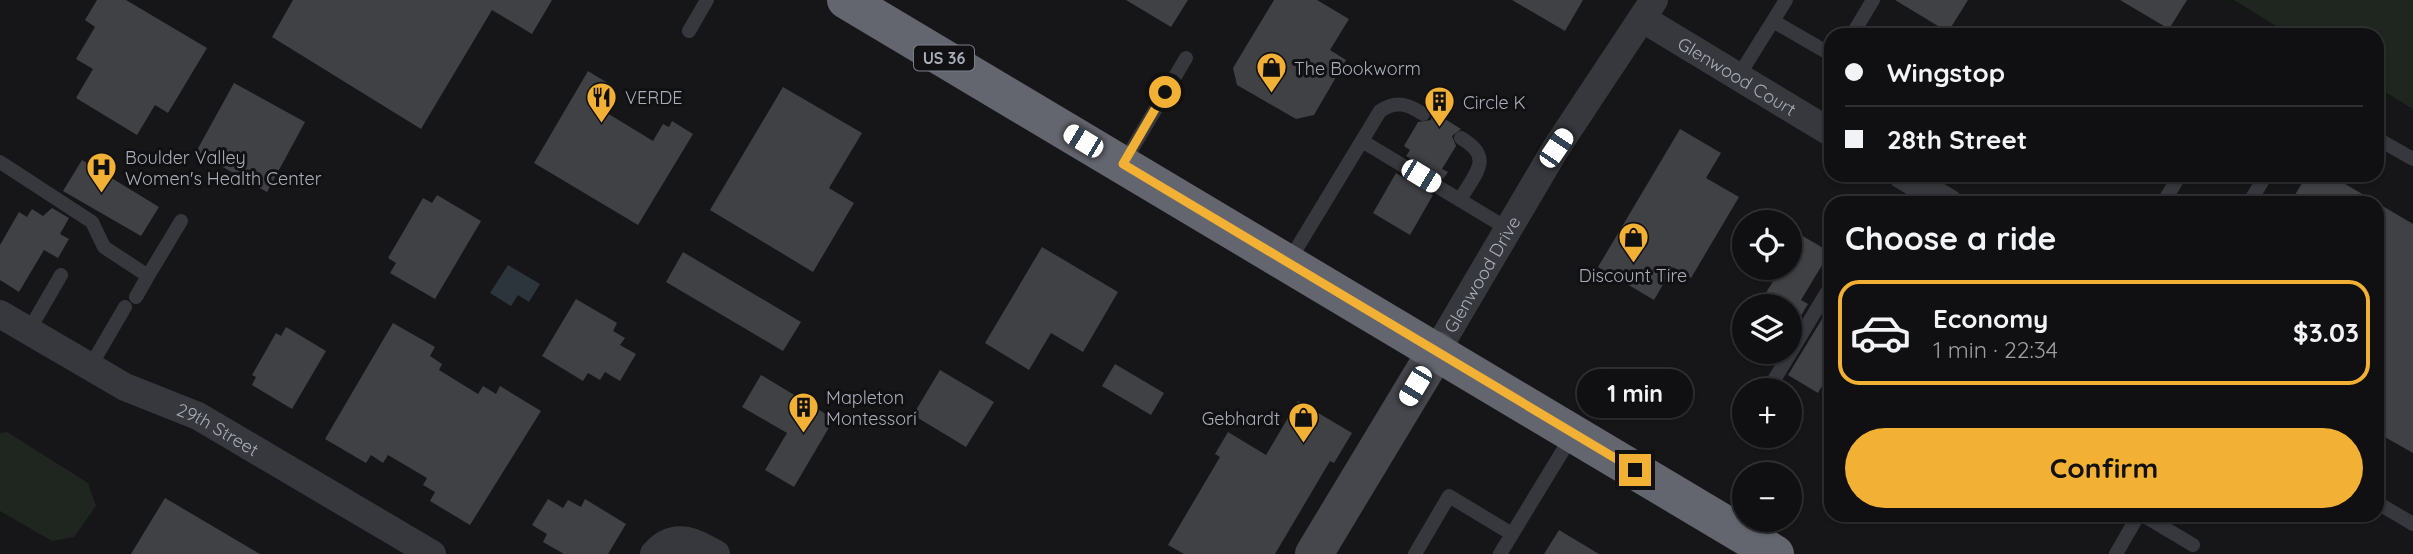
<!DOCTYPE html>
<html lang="en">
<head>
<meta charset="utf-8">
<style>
	:root { --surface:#101012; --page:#1e1e20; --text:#f1f3f6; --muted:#9c9d9f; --line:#303032; --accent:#f2b134 }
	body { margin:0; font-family:Quicksand,sans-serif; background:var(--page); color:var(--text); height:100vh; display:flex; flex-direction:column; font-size:26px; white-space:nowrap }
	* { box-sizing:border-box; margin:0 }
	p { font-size:23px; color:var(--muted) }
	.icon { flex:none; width:38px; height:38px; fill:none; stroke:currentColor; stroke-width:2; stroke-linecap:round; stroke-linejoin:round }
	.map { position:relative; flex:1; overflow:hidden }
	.side { position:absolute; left:1824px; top:196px; width:560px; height:326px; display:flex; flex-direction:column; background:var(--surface); border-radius:21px; box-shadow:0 2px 5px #0004,0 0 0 2px var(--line) }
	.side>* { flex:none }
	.hud { position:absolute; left:1824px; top:28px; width:560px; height:154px; border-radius:21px; box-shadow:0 2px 5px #0004,0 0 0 2px var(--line); display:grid; align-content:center; height:154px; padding:0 21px; background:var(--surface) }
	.fabs { position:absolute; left:1732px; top:210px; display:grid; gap:14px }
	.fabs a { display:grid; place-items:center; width:70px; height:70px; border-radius:50%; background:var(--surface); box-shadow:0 2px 5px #0004,0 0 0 2px var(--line); font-size:35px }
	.end { position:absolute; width:32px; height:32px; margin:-16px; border:9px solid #f2b134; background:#111; box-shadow:0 0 0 4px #111 }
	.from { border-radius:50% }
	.bubble { position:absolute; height:49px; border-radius:24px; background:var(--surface); box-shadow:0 2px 5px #0004,0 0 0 2px var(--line); font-size:23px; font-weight:700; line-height:49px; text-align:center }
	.car { position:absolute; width:21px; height:42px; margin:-21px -10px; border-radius:9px; box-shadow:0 0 5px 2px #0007; background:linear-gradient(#fff 24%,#345 0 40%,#fff 0 76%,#345 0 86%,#fff 0) }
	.hud b { display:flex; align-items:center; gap:24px; height:66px; font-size:26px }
	.hud b+b { border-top:2px solid var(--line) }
	.hud i { width:18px; height:18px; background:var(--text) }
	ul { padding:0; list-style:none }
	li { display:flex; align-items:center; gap:21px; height:105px; margin:0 14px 10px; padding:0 7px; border:4px solid transparent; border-radius:21px }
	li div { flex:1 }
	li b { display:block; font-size:26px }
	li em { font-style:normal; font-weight:700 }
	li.active { border-color:var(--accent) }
	li>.icon { width:63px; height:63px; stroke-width:1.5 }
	h2 { padding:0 21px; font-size:32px; line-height:84px }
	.button { display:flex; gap:14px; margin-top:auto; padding:14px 21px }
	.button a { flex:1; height:80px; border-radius:42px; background:var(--accent); color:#111; font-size:28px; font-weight:700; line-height:80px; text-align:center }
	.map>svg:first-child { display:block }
	.green { fill:#1e261f }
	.water { fill:#2c353c }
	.building { fill:#404145 }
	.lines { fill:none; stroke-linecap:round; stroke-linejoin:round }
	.lane { stroke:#37383d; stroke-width:14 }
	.street { stroke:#37383d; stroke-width:28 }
	.secondary { stroke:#45474d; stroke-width:38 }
	.highway { stroke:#63666e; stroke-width:38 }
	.route { stroke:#f2b134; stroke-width:9 }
	.labels { text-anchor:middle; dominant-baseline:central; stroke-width:6; stroke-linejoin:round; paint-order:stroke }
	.shield { fill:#111113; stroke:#7b7e86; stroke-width:2 }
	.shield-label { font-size:16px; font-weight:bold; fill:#a8adb8 }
	.poi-label { font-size:18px; fill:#a8adb8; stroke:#111113; text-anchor:start }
	.street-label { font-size:18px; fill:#a8adb8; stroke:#111113 }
</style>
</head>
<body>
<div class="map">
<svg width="2413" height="554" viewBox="0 0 2413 554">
	<rect width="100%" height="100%" fill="#161618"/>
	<path class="green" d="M2234 0H2413V109L2377 87 2376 35H2291Z
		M7 432 88 483 96 506 74 537 52 541 0 511V433Z"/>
	<path class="water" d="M508 265 540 284 529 302 518 295 511 306 490 293Z"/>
	<path class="building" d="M97 0H126L207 48 168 113 155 105 137 135 76 98 93 69 76 59 95 27 85 20Z
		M293 0H552L532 34 492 10 421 129 272 37Z
		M1126 0H1188L1171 27Z
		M1274 0H1317L1349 19 1330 50 1346 60 1314 115 1296 119 1237 85 1233 68Z
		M1512 0H1583L1565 31Z
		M1895 0H1968L1948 32Z
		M2120 0H2187L2169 29Z
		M588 71 611 85 615 100 607 113 653 141 663 124 669 127 672 121 693 134 638 225 534 163Z
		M234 83 305 122 267 192 196 152Z
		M783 87 862 133 829 188 854 203 813 272 710 210Z
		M1432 111 1461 129 1452 136 1456 146 1442 169 1448 172 1443 179 1406 156 1410 150 1404 146 1418 122 1431 120Z
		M1680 129 1721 153 1706 178 1739 197 1691 278 1673 267 1654 300 1598 267Z
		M82 160 159 207 141 236 63 191Z
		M1396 173 1433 195 1410 235 1373 213Z
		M2307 175H2330L2413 224V453L2376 432V203H2290Z
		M437 195 481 221 435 299 390 273 396 263 388 258 423 198 432 203Z
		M52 208 69 218 60 234 69 239 58 258 44 250 19 292 0 280V245L19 212 27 217 32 209 43 216Z
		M1801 235 1830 252 1801 300 1808 304 1790 334V306H1758L1781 268H1790V253Z
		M1042 247 1118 292 1083 352 1051 333 1029 370 985 343Z
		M683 252 801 322 783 351 666 282Z
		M576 299 617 323 613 331 625 338 620 345 636 354 620 381 605 372 600 380 588 373 583 381 542 356Z
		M1825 314 1830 317V372L1818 393 1788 375Z
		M393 323 435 347 430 356 442 364 439 370 478 394 483 386 496 394 500 386 541 411 470 525 430 501 435 492 423 485 427 478 388 455 383 463 371 455 366 463 325 439Z
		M286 327 326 351 292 409 252 385 256 377 252 375 276 333 281 336Z
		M1115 364 1164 393 1151 415 1102 386Z
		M940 370 994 402 966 447 913 415Z
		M761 375 834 419 794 487 765 470 787 433 742 407Z
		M1298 401 1352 433 1334 463 1330 461 1275 554H1184L1168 545 1220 457 1215 454 1228 432 1266 455Z
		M165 498 260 554H131Z
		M548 499 563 508 568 500 581 507 585 499 626 524 608 554H564L543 542 547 534 532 525Z
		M1559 530 1599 554H1544Z"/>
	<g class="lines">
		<path class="lane" d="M1773 21 1830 54
			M689 31 707 0
			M1852 35 1873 0
			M1738 77 1786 0
			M2376 138 2413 159
			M1362 141 1508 229
			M0 162 92 222 104 247 148 276 181 221
			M1123 164 1186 58
			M1460 200C1475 173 1495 158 1461 138
			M2163 203 2180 175
			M2249 203 2266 175
			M1289 261 1380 111C1396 100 1408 104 1423 114
			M136 297 148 276
			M28 332 61 275
			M90 367 125 307
			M1768 390 1830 287
			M2376 502 2413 524
			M2141 514 2193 545
			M1415 554 1449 496 1512 534
			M1500 554 1573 434
			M2116 554 2139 514"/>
		<g class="street">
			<path id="s1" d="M1643 19 1830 132"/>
			<path d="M1902 175 1949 203"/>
			<path id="s2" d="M0 314 125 387 198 416 432 554"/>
			<path id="s3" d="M1437 350 1556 148 1654 0"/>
			<path d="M654 554C674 531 693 541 716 554"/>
		</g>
		<path class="secondary" d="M1314 554 1437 350"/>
		<path class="highway" d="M846 0 1775 554"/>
	</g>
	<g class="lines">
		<path class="route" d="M1165 92 1123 164 1635 470"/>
	</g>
	<defs>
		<symbol id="shop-pin" viewBox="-11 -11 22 30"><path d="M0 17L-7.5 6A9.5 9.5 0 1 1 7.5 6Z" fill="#f2b134" stroke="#111113"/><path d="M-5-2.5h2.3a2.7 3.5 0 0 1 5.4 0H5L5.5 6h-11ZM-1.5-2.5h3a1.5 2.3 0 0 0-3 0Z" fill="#111"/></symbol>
		<symbol id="restaurant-pin" viewBox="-11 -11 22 30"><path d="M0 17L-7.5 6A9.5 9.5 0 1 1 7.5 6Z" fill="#f2b134" stroke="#111113"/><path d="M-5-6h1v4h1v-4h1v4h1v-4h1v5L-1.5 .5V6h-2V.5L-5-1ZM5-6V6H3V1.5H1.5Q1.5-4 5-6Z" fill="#111"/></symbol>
		<symbol id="building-pin" viewBox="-11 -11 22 30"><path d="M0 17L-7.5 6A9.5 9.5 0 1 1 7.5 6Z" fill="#f2b134" stroke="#111113"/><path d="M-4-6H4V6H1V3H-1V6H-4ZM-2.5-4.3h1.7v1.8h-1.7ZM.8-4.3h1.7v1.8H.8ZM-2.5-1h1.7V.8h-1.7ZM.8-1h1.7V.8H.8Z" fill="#111"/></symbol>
		<symbol id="hospital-pin" viewBox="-11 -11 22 30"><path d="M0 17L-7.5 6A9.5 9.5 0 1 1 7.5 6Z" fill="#f2b134" stroke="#111113"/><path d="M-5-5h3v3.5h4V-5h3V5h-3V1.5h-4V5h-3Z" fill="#111"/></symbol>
	</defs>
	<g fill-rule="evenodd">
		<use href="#shop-pin" x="1254" y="50" width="35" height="47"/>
		<use href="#restaurant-pin" x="584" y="80" width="35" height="47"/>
		<use href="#building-pin" x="1422" y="84" width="35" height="47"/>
		<use href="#hospital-pin" x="84" y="150" width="35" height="47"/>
		<use href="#shop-pin" x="1616" y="220" width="35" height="47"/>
		<use href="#building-pin" x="786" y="390" width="35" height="47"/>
		<use href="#shop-pin" x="1286" y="400" width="35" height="47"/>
	</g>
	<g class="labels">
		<rect class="shield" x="914" y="45.5" width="60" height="25" rx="5"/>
		<g class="shield-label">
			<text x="944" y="58">US 36</text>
		</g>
		<g class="poi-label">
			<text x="1294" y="68">The Bookworm</text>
			<text x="625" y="97">VERDE</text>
			<text x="1463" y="102">Circle K</text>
			<text x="125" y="157">Boulder Valley<tspan x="125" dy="21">Women's Health Center</tspan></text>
			<text x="1633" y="275" text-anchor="middle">Discount Tire</text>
			<text x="826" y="397">Mapleton<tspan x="826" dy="21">Montessori</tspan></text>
			<text x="1280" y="418" text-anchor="end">Gebhardt</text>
		</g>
		<g class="street-label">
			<text stroke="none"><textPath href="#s1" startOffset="110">Glenwood Court</textPath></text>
			<text stroke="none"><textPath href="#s3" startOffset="88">Glenwood Drive</textPath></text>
			<text stroke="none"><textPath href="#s2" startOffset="247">29th Street</textPath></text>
		</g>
	</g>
</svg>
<div class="fabs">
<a><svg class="icon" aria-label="locate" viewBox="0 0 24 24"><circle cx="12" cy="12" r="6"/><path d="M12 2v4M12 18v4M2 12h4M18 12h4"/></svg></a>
<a><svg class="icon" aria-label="layers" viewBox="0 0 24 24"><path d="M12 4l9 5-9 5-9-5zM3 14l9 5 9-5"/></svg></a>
<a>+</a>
<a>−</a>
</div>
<i class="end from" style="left:1165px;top:92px"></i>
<i class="end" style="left:1635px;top:470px"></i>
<div class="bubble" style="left:1577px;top:369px;width:116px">1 min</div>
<i class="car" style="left:1083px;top:141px;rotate:301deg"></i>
<i class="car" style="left:1556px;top:148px;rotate:34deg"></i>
<i class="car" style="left:1421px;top:176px;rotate:121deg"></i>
<i class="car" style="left:1415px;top:386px;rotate:211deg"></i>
<div class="hud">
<b><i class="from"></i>Wingstop</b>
<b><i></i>28th Street</b>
</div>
<section class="side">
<h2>Choose a ride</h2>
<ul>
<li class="active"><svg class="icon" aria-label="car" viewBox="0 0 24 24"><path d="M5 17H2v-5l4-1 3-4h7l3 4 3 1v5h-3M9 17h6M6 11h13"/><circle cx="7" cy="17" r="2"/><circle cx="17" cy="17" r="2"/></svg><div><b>Economy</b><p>1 min · 22:34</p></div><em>$3.03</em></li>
</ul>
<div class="button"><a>Confirm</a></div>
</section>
</div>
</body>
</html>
